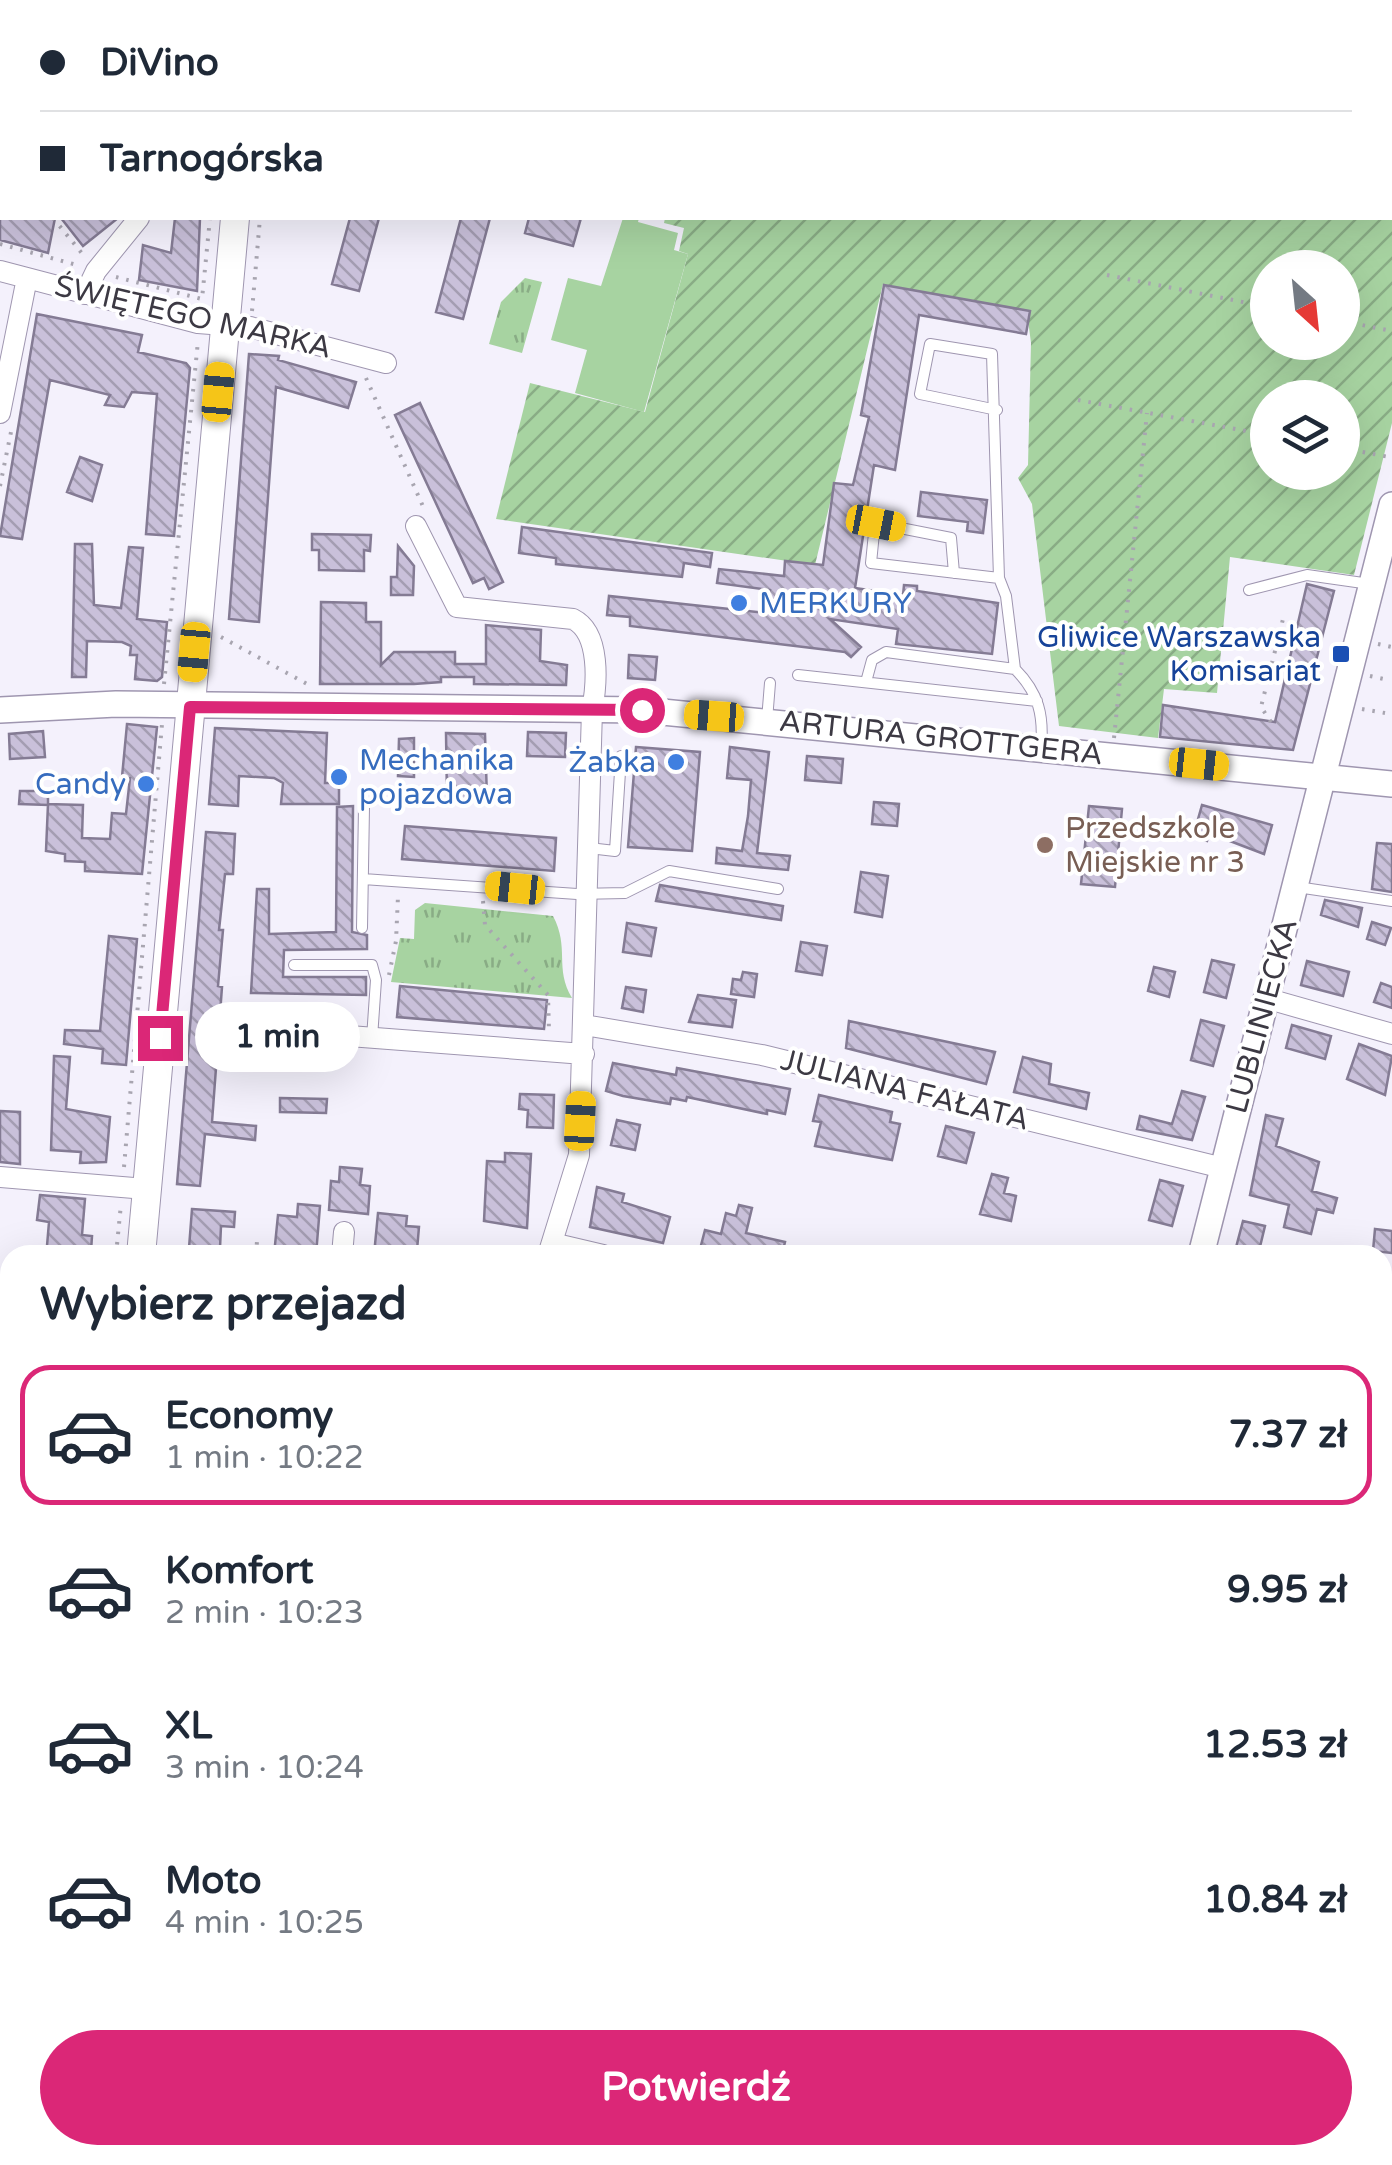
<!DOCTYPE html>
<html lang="pl">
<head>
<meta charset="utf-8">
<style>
	:root { --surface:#fff; --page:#f2f2f3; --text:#1f2937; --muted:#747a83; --line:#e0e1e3; --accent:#db2777 }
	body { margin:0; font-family:"Varela Round",sans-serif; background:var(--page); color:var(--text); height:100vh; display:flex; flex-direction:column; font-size:38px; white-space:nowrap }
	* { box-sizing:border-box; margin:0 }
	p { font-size:32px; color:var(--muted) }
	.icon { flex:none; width:55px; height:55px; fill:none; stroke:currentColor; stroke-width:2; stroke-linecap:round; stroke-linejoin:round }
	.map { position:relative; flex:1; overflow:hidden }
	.sheet { position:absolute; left:0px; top:1245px; width:1392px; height:920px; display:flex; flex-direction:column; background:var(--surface); border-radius:30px 30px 0 0; box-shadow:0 10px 40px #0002 }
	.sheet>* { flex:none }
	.banner { position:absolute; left:0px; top:0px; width:1392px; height:220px; box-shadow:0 10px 40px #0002; display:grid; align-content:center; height:220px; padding:0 40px; background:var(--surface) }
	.needle { width:65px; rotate:153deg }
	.tools { position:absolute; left:1250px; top:250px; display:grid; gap:20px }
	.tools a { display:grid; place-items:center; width:110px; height:110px; border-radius:50%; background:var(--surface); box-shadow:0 10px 40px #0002; font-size:50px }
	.end { position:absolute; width:45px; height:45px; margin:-22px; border:12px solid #db2777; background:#fff; box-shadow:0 0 0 5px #fff }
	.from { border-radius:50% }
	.bubble { position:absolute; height:70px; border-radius:35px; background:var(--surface); box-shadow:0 10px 40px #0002; font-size:32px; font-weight:700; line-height:70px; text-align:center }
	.car { position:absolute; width:30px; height:60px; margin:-30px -15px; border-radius:12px; box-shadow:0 0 8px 2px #0007; background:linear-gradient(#f5c518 24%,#345 0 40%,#f5c518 0 76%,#345 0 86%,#f5c518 0) }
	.banner b { display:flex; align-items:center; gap:35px; height:95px; font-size:38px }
	.banner b+b { border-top:2px solid var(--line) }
	.banner i { width:25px; height:25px; background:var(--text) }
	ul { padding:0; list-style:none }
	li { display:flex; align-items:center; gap:30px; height:140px; margin:0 20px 15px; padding:0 20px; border:5px solid transparent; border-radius:30px }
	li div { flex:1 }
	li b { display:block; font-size:38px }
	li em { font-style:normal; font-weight:700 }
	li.selected { border-color:var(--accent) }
	li>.icon { width:90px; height:90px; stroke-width:1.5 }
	h2 { padding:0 40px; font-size:45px; line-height:120px }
	.primary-button { display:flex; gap:20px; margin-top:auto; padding:20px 40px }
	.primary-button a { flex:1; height:115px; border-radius:60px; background:var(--accent); color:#fff; font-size:40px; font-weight:700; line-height:115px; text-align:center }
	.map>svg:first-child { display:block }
	.grass { fill:url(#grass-tufts) }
	.garden { fill:url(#garden-furrows); fill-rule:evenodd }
	.pitch { fill:#a7d3a1 }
	.building { fill:url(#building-back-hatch); stroke:#847b94; stroke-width:2.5 }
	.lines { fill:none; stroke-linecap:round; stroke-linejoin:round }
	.service-casing { stroke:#9f96b0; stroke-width:12 }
	.minor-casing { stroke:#9f96b0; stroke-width:22 }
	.tertiary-casing { stroke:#9f96b0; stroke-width:28 }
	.secondary-casing { stroke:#9f96b0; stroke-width:30 }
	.path { stroke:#a8a5b0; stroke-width:4; stroke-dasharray:2.5 8; stroke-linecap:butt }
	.service { stroke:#fff; stroke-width:10 }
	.minor { stroke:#fff; stroke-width:20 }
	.tertiary { stroke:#fff; stroke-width:25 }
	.secondary { stroke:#fff; stroke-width:28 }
	.route { stroke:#db2777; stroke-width:12 }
	.shop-dot { fill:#3f7fe0; stroke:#fff; stroke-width:4 }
	.transit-dot { fill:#1a4fb4; stroke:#fff; stroke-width:4 }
	.education-dot { fill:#8d6e63; stroke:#fff; stroke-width:4 }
	.labels { text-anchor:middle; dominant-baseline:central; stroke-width:8; stroke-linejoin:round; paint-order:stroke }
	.street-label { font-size:30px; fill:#3c3943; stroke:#fff }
	.shop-label { font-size:30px; fill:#366cbe; stroke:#fff; text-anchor:start }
	.transit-label { font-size:30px; fill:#164399; stroke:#fff; text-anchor:end }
	.education-label { font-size:30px; fill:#785e54; stroke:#fff; text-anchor:start }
</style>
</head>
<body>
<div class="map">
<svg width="1392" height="2165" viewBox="0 0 1392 2165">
	<defs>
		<pattern id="grass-tufts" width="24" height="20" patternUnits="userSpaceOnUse" patternTransform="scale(2.5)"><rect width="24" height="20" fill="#a7d3a1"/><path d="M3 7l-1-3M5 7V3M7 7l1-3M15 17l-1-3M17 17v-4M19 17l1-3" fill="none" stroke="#89ac85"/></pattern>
		<pattern id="garden-furrows" width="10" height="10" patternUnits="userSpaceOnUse" patternTransform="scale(2.5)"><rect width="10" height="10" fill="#a7d3a1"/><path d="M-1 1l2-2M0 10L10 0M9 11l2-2" fill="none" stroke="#89ac85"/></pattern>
		<pattern id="building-back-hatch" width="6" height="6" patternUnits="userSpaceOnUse" patternTransform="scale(2.5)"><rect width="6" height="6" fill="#c9c0da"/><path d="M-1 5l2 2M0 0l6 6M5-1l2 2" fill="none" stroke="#a49db2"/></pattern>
	</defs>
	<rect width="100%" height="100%" fill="#f4f1fc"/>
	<path class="grass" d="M525 278 542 282 522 353 489 344 501 302Z
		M425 903 553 916C570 948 554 968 572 998L391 982 400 938 414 939 415 910Z
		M1392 1960V2077L1383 2069 1382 1961Z
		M89 2155H818L812 2165H88Z"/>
	<path class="garden" d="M1298 0H1392V423L1354 575 1230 557 1217 693 1164 689 1158 738 1059 726 1032 504 1018 478 1028 465 1031 343 1027 312 883 284 815 565 496 519 530 383 645 412 688 254 679 251 684 228 664 223 665 218H1390V2ZM1268 268H1342V342H1268ZM1268 398H1342V472H1268Z"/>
	<path class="pitch" d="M623 218H639L638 222 678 233 674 250 688 254 644 412 575 393 587 350 551 340 568 278 601 286Z"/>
	<path class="building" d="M0 218H55L48 253 0 240Z
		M61 218H118L83 246Z
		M175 218H200L197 291 139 280 143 245 171 253Z
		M350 218H379L359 291 332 284Z
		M461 218H490L463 319 436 312Z
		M529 218H581L573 246 525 233Z
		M884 285 1030 311 1026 334 919 315 895 470 874 465 855 588 903 595 904 585 917 586V591L998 603 992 654 896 644 898 629 830 619 861 647 851 657 845 652 630 626V617L607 615 609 596 767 613 770 590 717 583 719 569 784 576 785 561 823 565 834 483 853 485 869 417 861 415Z
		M37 314 142 335 138 352 186 363 190 368 174 536 146 534 157 394 132 392 124 407 105 405 110 395 50 380 22 539 0 536Z
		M249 354 279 356 278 360 356 382 348 408 276 387 259 622 229 619Z
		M420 403 503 582 489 589 484 578 473 583 395 415Z
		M80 457 102 465 92 501 67 492Z
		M921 492 987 500 983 533 967 531 968 522 918 516Z
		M522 527 712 553 710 567 684 563 682 577 556 564V558L519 553Z
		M312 534 371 535 370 551 364 550V571L319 570V550H312Z
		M75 544H92L94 605 121 608 129 547 143 548 137 619 167 622 162 677 157 681 135 679 137 655H130L131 646 122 642 87 641 86 677H72Z
		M398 546 414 566 413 595H391V577H397Z
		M1307 584 1334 591 1293 750 1160 737 1163 705 1275 722Z
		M321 602 366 603V622H381V665L394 652H455V664H486V625L541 630 540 661 567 665 566 685 474 684V677H441V682L414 684H320Z
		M629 655 657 657 655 680 628 678Z
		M127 724 157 727 142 874 85 871V862L65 861V854L46 851 48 804 83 805 82 838 110 839 112 813 126 814 130 778 122 777Z
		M215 728 327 733 325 783H339V804H281L283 783 274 778 239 776 238 806 209 804Z
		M43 731 45 757 10 759 9 734Z
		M528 732 566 733 565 757 527 756Z
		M446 733 485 734 487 799H447Z
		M414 738V777L398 776 399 739Z
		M636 747 700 752 692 851 628 847Z
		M730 747 769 752 757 853 790 856 788 870 716 863 717 848 742 851 748 816 751 780 727 778Z
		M807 756 843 759 841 783 805 780Z
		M20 791H48V805L19 804Z
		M874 802 899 804 897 826 872 824Z
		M1202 805 1272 825 1264 854 1209 833 1207 841 1193 837Z
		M353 806 352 932 367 935V949L284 950 283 977H366V995L251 993 257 889H269V934L336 932 337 807Z
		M1089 806 1122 809 1115 887 1081 884Z
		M405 826 556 838 554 871 402 859Z
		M206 832 235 834 233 874H225L219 930H223L218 986 222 987 212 1122 256 1126 255 1140 205 1134 200 1186 177 1184Z
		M1377 843 1392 844V892L1372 889Z
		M861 872 888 876 882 917 855 912Z
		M660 885 783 906 781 920 656 901Z
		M1325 900 1362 908 1358 927 1321 915Z
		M1372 922 1391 928 1385 945 1367 939Z
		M627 923 656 928 651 956 623 952Z
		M109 936 137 939 126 1065 102 1063 103 1049 64 1044 65 1030 100 1031Z
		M801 942 827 946 822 975 796 971Z
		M1212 960 1234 965 1226 998 1204 992Z
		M1307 961 1349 972 1343 996 1301 985Z
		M1154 967 1175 972 1169 997 1148 991Z
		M743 972 757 974 754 997 731 994 733 979 741 980Z
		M1381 983 1392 987V1008L1374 1002Z
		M400 986 547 1000 544 1029 397 1017Z
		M626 987 646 990 643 1012 622 1008Z
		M698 995 736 1000 732 1027 689 1022Z
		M1201 1020 1224 1026 1213 1066 1191 1060Z
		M849 1021 995 1052 986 1084 846 1048Z
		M1292 1025 1331 1036 1325 1059 1286 1048Z
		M1359 1044 1392 1056 1385 1095 1347 1079Z
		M284 1050 309 1052 308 1067 283 1066Z
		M54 1056 70 1057 66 1109 110 1117 106 1162 80 1163 81 1152 51 1150Z
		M1023 1057 1051 1064 1049 1084 1089 1093 1086 1109 1014 1092Z
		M613 1063 676 1075 677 1068 790 1089 785 1114 767 1110V1114L687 1097 686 1101 671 1098 670 1104 623 1096 606 1091Z
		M1182 1091 1205 1097 1192 1140 1137 1129 1140 1116 1172 1124Z
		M520 1094 554 1095 553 1128 527 1127 528 1110 519 1109Z
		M819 1095 892 1112 890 1122 900 1124 892 1160 815 1146 821 1122 813 1121Z
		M280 1098 327 1099 326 1113 280 1112Z
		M0 1111 20 1112V1164L0 1162Z
		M1266 1115 1283 1119 1276 1146 1319 1162 1312 1191 1337 1198 1333 1213 1317 1209 1311 1234 1284 1227 1289 1205 1250 1195Z
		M617 1120 640 1125 635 1150 611 1145Z
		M946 1126 974 1133 966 1163 938 1156Z
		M505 1153 531 1154 527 1228 484 1221 487 1161 505 1162Z
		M340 1167 362 1169 360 1185 370 1186 368 1214 329 1210 331 1181 339 1182Z
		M992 1174 1008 1178 1004 1193 1016 1196 1011 1221 980 1214Z
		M1160 1180 1183 1186 1172 1226 1149 1220Z
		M597 1187 624 1194 622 1202 670 1217 663 1243 590 1227Z
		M40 1195 85 1199 82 1235 92 1236 91 1251 47 1246 49 1222 37 1220Z
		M298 1204 320 1206 316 1255H274L278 1215 297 1217Z
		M739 1205 752 1208 746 1233 785 1242 782 1255 699 1253 705 1230 721 1234 726 1213 736 1216Z
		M192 1209 235 1212 234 1227 221 1226 220 1248H213L212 1255H193L189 1248Z
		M378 1213 407 1216 406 1226 419 1227 417 1250 402 1248 401 1255H374Z
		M1243 1221 1265 1226 1258 1255H1234Z
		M1375 1229 1392 1231V1253L1373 1251Z"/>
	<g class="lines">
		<defs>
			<path id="service" d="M0 67H2
				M997 410 920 394 930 344 992 354 999 578 1006 596 1015 669
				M954 573 951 538 875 523 871 563 999 578
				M1249 590 1307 575 1370 584
				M798 675 1037 701
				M866 682 872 660 886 652 1015 669C1039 693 1044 716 1041 748
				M767 720 770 683
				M589 848 615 851 621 756
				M363 879 577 894 625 893 669 871 778 889
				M1297 887 1392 901
				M362 928 364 807
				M294 965H372L376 980 372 1038
				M852 2155 891 2165
				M58 2161 91 2165"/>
			<path id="minor" d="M592 0 600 2
				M182 2V0
				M0 271 198 323 250 327 386 363
				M85 294 96 271 139 218
				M0 413 27 278
				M416 526 457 607 573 619C601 633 597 684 592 710L579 1155 548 1255
				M1265 998 1392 1034
				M584 1025 762 1055 1223 1168
				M336 1035 584 1054
				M0 1177 146 1189
				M552 1243 603 1255
				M342 1255 344 1232
				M1382 1574 1392 1566
				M0 1665 10 1666
				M1382 1682 1392 1687
				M1382 1825 1392 1830
				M0 1859 10 1860
				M1359 2155 1371 2165"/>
			<path id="tertiary" d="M0 710 116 704 642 710 1392 784
				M1201 1255 1392 505
				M840 2165 846 2155"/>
			<path id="secondary" d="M255 2V0
				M141 1255 235 218
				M57 2165 58 2155"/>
		</defs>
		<use href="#service" class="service-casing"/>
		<use href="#minor" class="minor-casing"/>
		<use href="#tertiary" class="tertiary-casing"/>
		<use href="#secondary" class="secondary-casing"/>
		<path class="path" d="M53 2 54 0
			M98 2 104 0
			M229 2V0
			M279 2 280 0
			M1388 2 1389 0
			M0 132 2 127
			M0 159 2 161
			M1390 199 1392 200
			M53 218 85 257
			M0 244 77 265
			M1107 275 1268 307
			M116 277 202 299 210 218
			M252 311 260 218
			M1342 321 1392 331
			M366 378 425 511
			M1078 400 1268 435
			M1342 448 1389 457
			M0 486 12 427
			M221 637 309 685
			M1378 644 1392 647
			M1269 674 1284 677
			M1370 676 1384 679
			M164 684 198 341
			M1362 709 1385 713
			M1271 722 1261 707 1284 615
			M1114 738 1147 413
			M483 901 485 925 548 995 549 1031
			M389 975 396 941 398 896
			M124 1167 162 724
			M116 1255 121 1204
			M256 1255 257 1241
			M0 2020 10 2021
			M1382 2081 1392 2085
			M307 2165 308 2155
			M554 2165 555 2155"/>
		<use href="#service" class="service"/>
		<use href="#minor" class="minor"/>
		<use href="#tertiary" class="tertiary"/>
		<use href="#secondary" class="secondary"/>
	</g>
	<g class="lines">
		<path class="route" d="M160 1038 190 707 642 710"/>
	</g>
	<g class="shop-dot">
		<circle cx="739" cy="603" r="10"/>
		<circle cx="676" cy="762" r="10"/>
		<circle cx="339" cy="777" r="10"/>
		<circle cx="146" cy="784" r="10"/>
	</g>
	<rect class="transit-dot" x="1331" y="644" width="20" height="20" rx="5"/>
	<circle class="education-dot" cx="1045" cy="845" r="10"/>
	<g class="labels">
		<g class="street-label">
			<text transform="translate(193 317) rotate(13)">ŚWIĘTEGO MARKA</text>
			<text transform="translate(941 738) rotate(6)">ARTURA GROTTGERA</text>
			<text transform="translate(1262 1016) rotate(-75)">LUBLINIECKA</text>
			<text transform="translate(905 1090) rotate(14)">JULIANA FAŁATA</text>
		</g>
		<g class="shop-label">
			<text x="759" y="603">MERKURY</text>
			<text x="359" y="760">Mechanika<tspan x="359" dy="34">pojazdowa</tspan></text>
			<text x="656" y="762" text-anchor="end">Żabka</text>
			<text x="126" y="784" text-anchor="end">Candy</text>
		</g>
		<g class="transit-label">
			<text x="1321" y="637">Gliwice Warszawska<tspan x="1321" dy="34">Komisariat</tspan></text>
		</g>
		<g class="education-label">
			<text x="1065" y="828">Przedszkole<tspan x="1065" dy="34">Miejskie nr 3</tspan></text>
		</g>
	</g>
</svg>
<div class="tools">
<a><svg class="needle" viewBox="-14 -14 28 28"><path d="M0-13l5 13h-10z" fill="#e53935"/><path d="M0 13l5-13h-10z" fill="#747a83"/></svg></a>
<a><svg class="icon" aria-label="layers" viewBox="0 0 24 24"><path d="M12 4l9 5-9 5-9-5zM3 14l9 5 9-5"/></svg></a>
</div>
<i class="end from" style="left:642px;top:710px"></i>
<i class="end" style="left:160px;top:1038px"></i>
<div class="bubble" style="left:195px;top:1002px;width:165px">1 min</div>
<i class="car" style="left:218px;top:392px;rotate:5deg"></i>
<i class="car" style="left:876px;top:523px;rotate:101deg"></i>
<i class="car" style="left:194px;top:652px;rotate:185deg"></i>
<i class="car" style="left:714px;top:716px;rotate:274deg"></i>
<i class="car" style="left:1199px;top:764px;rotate:96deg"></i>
<i class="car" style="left:515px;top:888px;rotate:276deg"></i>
<i class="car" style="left:580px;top:1121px;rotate:3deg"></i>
<div class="banner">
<b><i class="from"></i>DiVino</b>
<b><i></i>Tarnogórska</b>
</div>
<section class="sheet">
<h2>Wybierz przejazd</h2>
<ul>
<li class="selected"><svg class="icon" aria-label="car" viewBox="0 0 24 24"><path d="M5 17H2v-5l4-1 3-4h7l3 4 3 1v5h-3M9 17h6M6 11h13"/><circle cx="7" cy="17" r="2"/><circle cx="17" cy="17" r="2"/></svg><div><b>Economy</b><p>1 min · 10:22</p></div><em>7.37 zł</em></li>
<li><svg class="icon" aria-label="car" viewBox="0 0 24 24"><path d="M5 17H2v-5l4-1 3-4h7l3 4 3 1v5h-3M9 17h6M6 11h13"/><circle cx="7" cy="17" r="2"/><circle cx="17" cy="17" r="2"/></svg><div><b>Komfort</b><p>2 min · 10:23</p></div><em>9.95 zł</em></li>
<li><svg class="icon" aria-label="car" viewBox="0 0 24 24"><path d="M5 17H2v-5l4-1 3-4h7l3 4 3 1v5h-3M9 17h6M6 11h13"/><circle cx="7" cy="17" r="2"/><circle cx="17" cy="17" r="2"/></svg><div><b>XL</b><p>3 min · 10:24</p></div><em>12.53 zł</em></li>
<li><svg class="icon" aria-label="car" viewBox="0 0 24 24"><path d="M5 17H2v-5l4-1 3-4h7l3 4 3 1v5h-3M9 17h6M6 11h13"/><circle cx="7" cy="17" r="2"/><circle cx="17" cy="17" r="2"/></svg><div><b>Moto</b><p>4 min · 10:25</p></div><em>10.84 zł</em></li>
</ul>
<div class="primary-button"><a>Potwierdź</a></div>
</section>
</div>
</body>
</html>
